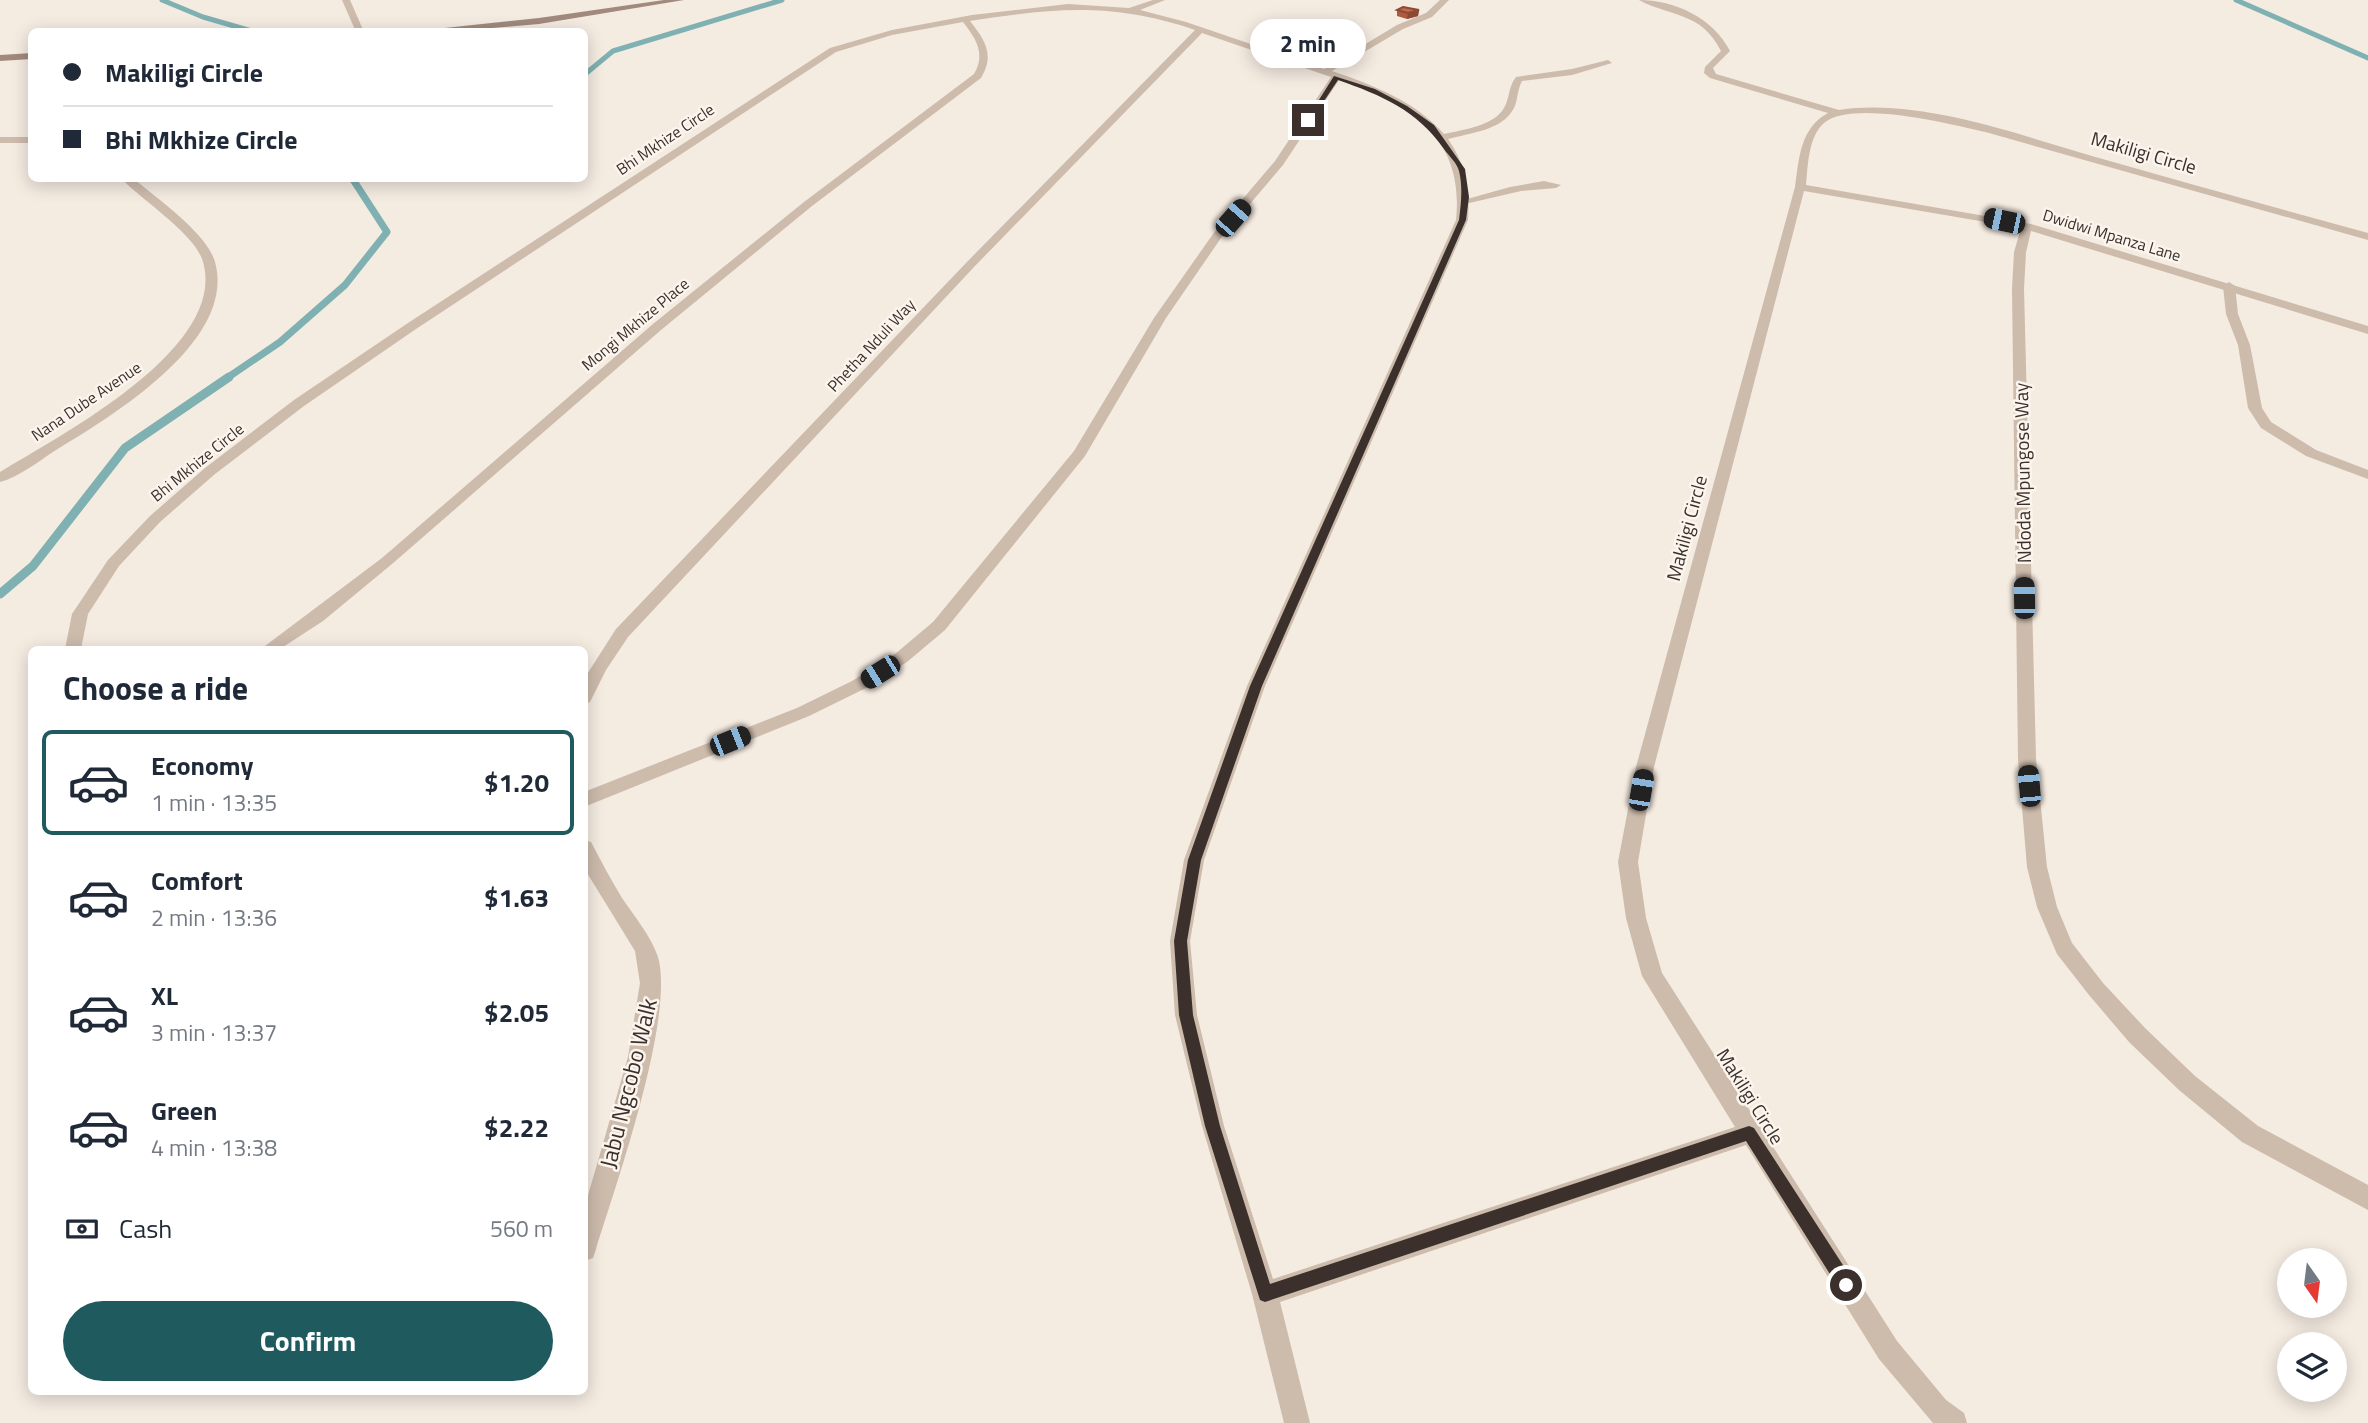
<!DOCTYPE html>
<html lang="en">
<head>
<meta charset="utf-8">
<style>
	:root { --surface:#fff; --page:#f2f2f3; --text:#1f2937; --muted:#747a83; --line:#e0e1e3; --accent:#1f5a5e }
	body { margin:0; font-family:"Titillium Web",sans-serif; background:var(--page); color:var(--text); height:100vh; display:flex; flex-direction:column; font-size:26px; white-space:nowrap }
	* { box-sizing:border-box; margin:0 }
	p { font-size:23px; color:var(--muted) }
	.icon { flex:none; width:38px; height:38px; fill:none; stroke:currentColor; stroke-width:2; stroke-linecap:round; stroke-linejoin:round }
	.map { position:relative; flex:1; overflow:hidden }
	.drawer { position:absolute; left:28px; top:646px; width:560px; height:749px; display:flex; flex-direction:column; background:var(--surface); border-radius:10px; box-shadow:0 4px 18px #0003 }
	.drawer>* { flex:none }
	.guide { position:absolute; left:28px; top:28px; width:560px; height:154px; border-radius:10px; box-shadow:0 4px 18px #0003; display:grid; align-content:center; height:154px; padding:0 35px; background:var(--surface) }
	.needle { width:46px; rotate:166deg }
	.tools { position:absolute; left:2277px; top:1248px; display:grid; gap:14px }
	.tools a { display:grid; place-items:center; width:70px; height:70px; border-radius:50%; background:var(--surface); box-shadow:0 4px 18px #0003; font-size:35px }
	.end { position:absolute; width:32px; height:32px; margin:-16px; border:9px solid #3b302b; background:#fff; box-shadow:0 0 0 4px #fff }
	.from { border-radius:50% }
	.bubble { position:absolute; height:49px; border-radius:24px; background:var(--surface); box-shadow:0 4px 18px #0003; font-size:23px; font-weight:700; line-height:49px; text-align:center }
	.car { position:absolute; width:21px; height:42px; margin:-21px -10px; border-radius:9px; box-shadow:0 0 5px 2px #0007; background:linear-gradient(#222 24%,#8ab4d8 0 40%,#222 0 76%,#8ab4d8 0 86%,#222 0) }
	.guide b { display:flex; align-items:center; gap:24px; height:66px; font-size:26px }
	.guide b+b { border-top:2px solid var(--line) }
	.guide i { width:18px; height:18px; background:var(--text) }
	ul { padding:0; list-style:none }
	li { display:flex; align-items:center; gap:21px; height:105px; margin:0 14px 10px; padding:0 21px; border:4px solid transparent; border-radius:10px }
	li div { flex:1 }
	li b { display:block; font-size:26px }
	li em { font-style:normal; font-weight:700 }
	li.current { border-color:var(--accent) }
	li>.icon { width:63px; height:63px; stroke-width:1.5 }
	h2 { padding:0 35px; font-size:32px; line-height:84px }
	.pay { display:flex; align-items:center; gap:18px; height:77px; padding:0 35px; font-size:26px }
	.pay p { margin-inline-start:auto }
	.cta { display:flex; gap:14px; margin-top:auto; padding:14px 35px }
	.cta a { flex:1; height:80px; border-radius:42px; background:var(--accent); color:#fff; font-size:28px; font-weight:700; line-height:80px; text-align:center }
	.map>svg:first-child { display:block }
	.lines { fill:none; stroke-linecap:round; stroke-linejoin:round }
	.stream-far2 { stroke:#7fb0b2; stroke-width:5 }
	.stream-far1 { stroke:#7fb0b2; stroke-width:7 }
	.stream { stroke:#7fb0b2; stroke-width:9 }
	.lane { fill:#cdbbac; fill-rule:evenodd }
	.street { fill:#cdbbac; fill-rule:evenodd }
	.secondary { fill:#a18a7d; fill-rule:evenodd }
	.wall { fill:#ac5a40 }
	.shaded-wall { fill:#8c4a34 }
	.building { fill:#c8694b; stroke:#8c4a34; stroke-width:2 }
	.route { fill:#3b302b }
	.labels { text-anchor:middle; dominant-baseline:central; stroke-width:5; stroke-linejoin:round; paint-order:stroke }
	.far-street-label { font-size:16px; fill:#3b302b; stroke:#fbf5ee }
	.street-label { font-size:19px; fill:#3b302b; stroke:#fbf5ee }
	.near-street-label { font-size:23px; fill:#3b302b; stroke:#fbf5ee }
</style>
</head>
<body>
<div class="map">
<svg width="2368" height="1423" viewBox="0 0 2368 1423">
	<rect width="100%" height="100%" fill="#f4ebe1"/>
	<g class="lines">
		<path class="stream-far2" d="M162 0 203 17 255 32
			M2236 0 2368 58
			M584 75 613 51 782 0"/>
		<path class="stream-far1" d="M227 378 280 342 345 285 387 232 352 178"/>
		<path class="stream" d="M0 594 33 566 125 448 229 377"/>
		<path class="lane" d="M1544 181 1561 185 1556 188 1521 191 1465 204 1460 201 1510 187Z
			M2229 282 2235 286 2238 314 2250 345 2262 408 2271 422 2316 450 2368 470V479L2306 456 2261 428 2248 408 2238 345 2226 314 2223 286Z"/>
		<path class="street" d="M342 0H350L364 32H356Z
			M1153 0H1165L1140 10 1186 22 1324 69 1397 25 1426 13 1440 0H1449L1432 17 1403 29 1332 71C1373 85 1415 101 1444 134 1462 130 1494 126 1504 108 1510 98 1508 87 1516 77L1572 69 1608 60 1612 63 1572 75 1522 81C1517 90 1518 100 1514 108 1502 131 1469 133 1448 139 1466 165 1470 189 1468 220L1265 686 1204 860 1190 941 1197 1015 1224 1126 1273 1279 1735 1127 1642 976 1626 918 1618 862 1636 767 1795 187C1799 159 1800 128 1828 113L1710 78 1704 73 1705 67 1721 51C1701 11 1670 17 1639 0 1675 0 1713 18 1730 51L1713 68 1716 74 1839 110C1919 98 2016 134 2092 156 2184 182 2276 208 2368 233V240L1989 133C1954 125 1853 99 1824 123 1808 137 1808 166 1806 185L2031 224 2368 326V334L2031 231 2026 252 2024 289 2036 759 2047 867 2057 907 2072 943 2103 983 2145 1028 2195 1076 2258 1126 2368 1185V1210L2242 1142 2179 1090 2129 1042 2089 995 2057 954 2037 907 2027 867 2018 759 2012 289 2014 252 2021 228 1804 191 1654 767 1638 862 1646 918 1662 973 1897 1341 1946 1400 1964 1413 1967 1423H1933L1879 1359 1746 1145 1280 1302 1310 1423H1284L1252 1294 1202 1126 1175 1015 1170 941 1184 860 1247 686 1456 220C1465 136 1409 105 1339 80L1283 165 1221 238 1166 318 1085 456 945 630 907 662 864 689 809 716 584 807V792L797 708 852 681 895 654 933 622 1074 451 1154 318 1213 234 1275 161 1331 77 1202 33 974 267 628 637 606 670 590 702 584 704V679L616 629 966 263 1195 30C1112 2 1055 8 970 21 985 40 995 55 981 78L812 206 661 330 392 564 323 621 280 649H261L382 558 653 324 804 202 974 74C986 53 976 39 963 22L892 35 836 52 416 329 304 406 215 474 160 522 119 566 88 614 81 649H65L72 614 108 560 150 516 205 468 294 400 408 323 830 48 892 30 972 15 1068 4 1129 8Z
			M0 137H32V143H0Z
			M121 178H133C156 198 207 233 215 262 237 341 112 416 56 450 39 461 19 477 0 482V472C61 435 228 348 203 262 196 234 141 200 121 178Z
			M584 840 591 842C601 861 611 880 622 898 634 916 651 936 658 957 675 1017 616 1185 596 1249L593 1258 584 1261V1209L628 1057 640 983 635 951 584 868Z"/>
		<path class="secondary" d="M664 0H684L539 24 446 32H407L539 18Z
			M32 53V59L0 61V55Z"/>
	</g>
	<path class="wall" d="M1397 10H1419L1418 16 1407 19 1397 16Z"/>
	<path class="shaded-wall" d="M1419 10 1418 16 1407 19 1408 13Z"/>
	<path class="building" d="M1403 7 1419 10 1408 13 1397 10Z"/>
	<path class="route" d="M1334 76 1375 89 1407 106 1434 125 1465 169 1469 197 1466 220 1262 686 1201 860 1187 941 1193 1015 1220 1126 1270 1284 1749 1126 1754 1128 1852 1279 1854 1285 1852 1290 1846 1293 1840 1290 1746 1141 1265 1302 1260 1300 1205 1126 1179 1015 1174 941 1188 860 1250 686 1459 220C1461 204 1463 187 1459 171 1457 163 1449 156 1444 149 1417 110 1381 95 1338 80L1310 122H1305Z"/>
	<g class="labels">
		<g class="far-street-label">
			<text transform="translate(665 139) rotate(-34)">Bhi Mkhize Circle</text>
			<text transform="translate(2112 235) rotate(17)">Dwidwi Mpanza Lane</text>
			<text transform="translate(635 324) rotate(-40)">Mongi Mkhize Place</text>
			<text transform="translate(871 345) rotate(-47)">Phetha Nduli Way</text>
			<text transform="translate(86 401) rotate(-34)">Nana Dube Avenue</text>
			<text transform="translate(197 462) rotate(-39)">Bhi Mkhize Circle</text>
		</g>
		<g class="street-label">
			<text transform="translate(2144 152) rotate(16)">Makiligi Circle</text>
			<text transform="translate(2022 473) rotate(-91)">Ndoda Mpungose Way</text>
			<text transform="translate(1686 528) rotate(-75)">Makiligi Circle</text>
			<text transform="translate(1751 1096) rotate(58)">Makiligi Circle</text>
		</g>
		<g class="near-street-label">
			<text transform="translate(628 1083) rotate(-76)">Jabu Ngcobo Walk</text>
		</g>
	</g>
</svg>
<div class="tools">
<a><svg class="needle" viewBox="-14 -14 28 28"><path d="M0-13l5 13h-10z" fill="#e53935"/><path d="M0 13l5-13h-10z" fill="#747a83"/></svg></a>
<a><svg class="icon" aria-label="layers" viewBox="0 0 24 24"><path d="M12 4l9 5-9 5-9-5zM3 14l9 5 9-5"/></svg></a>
</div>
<i class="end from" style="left:1846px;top:1285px"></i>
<i class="end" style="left:1308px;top:120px"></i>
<div class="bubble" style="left:1250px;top:19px;width:116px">2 min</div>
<i class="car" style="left:1233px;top:218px;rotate:41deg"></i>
<i class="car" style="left:2004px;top:221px;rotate:282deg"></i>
<i class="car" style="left:2024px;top:598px;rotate:359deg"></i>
<i class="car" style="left:880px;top:672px;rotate:238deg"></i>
<i class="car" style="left:730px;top:741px;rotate:68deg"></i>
<i class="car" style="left:2029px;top:786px;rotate:355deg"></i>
<i class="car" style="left:1641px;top:790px;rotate:10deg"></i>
<div class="guide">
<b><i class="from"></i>Makiligi Circle</b>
<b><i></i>Bhi Mkhize Circle</b>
</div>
<section class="drawer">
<h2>Choose a ride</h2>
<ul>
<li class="current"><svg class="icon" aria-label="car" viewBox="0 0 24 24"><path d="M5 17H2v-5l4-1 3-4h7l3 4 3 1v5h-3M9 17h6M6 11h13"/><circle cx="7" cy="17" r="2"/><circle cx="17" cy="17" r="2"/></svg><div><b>Economy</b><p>1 min · 13:35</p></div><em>$1.20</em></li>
<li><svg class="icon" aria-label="car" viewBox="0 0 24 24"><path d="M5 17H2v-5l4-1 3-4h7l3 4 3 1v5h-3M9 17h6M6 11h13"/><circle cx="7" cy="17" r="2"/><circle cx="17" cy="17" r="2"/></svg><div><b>Comfort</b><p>2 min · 13:36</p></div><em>$1.63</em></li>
<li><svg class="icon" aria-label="car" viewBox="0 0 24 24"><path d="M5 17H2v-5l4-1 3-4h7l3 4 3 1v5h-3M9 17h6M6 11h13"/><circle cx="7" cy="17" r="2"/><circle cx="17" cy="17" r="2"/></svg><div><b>XL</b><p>3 min · 13:37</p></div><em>$2.05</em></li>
<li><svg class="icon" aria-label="car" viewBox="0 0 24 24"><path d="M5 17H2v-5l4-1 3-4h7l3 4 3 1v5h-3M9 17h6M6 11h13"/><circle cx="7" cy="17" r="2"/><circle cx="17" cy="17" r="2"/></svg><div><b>Green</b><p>4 min · 13:38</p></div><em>$2.22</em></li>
</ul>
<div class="pay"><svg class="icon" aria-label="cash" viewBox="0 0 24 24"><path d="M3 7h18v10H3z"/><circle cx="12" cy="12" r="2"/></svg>Cash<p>560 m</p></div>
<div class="cta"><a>Confirm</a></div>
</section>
</div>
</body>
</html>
